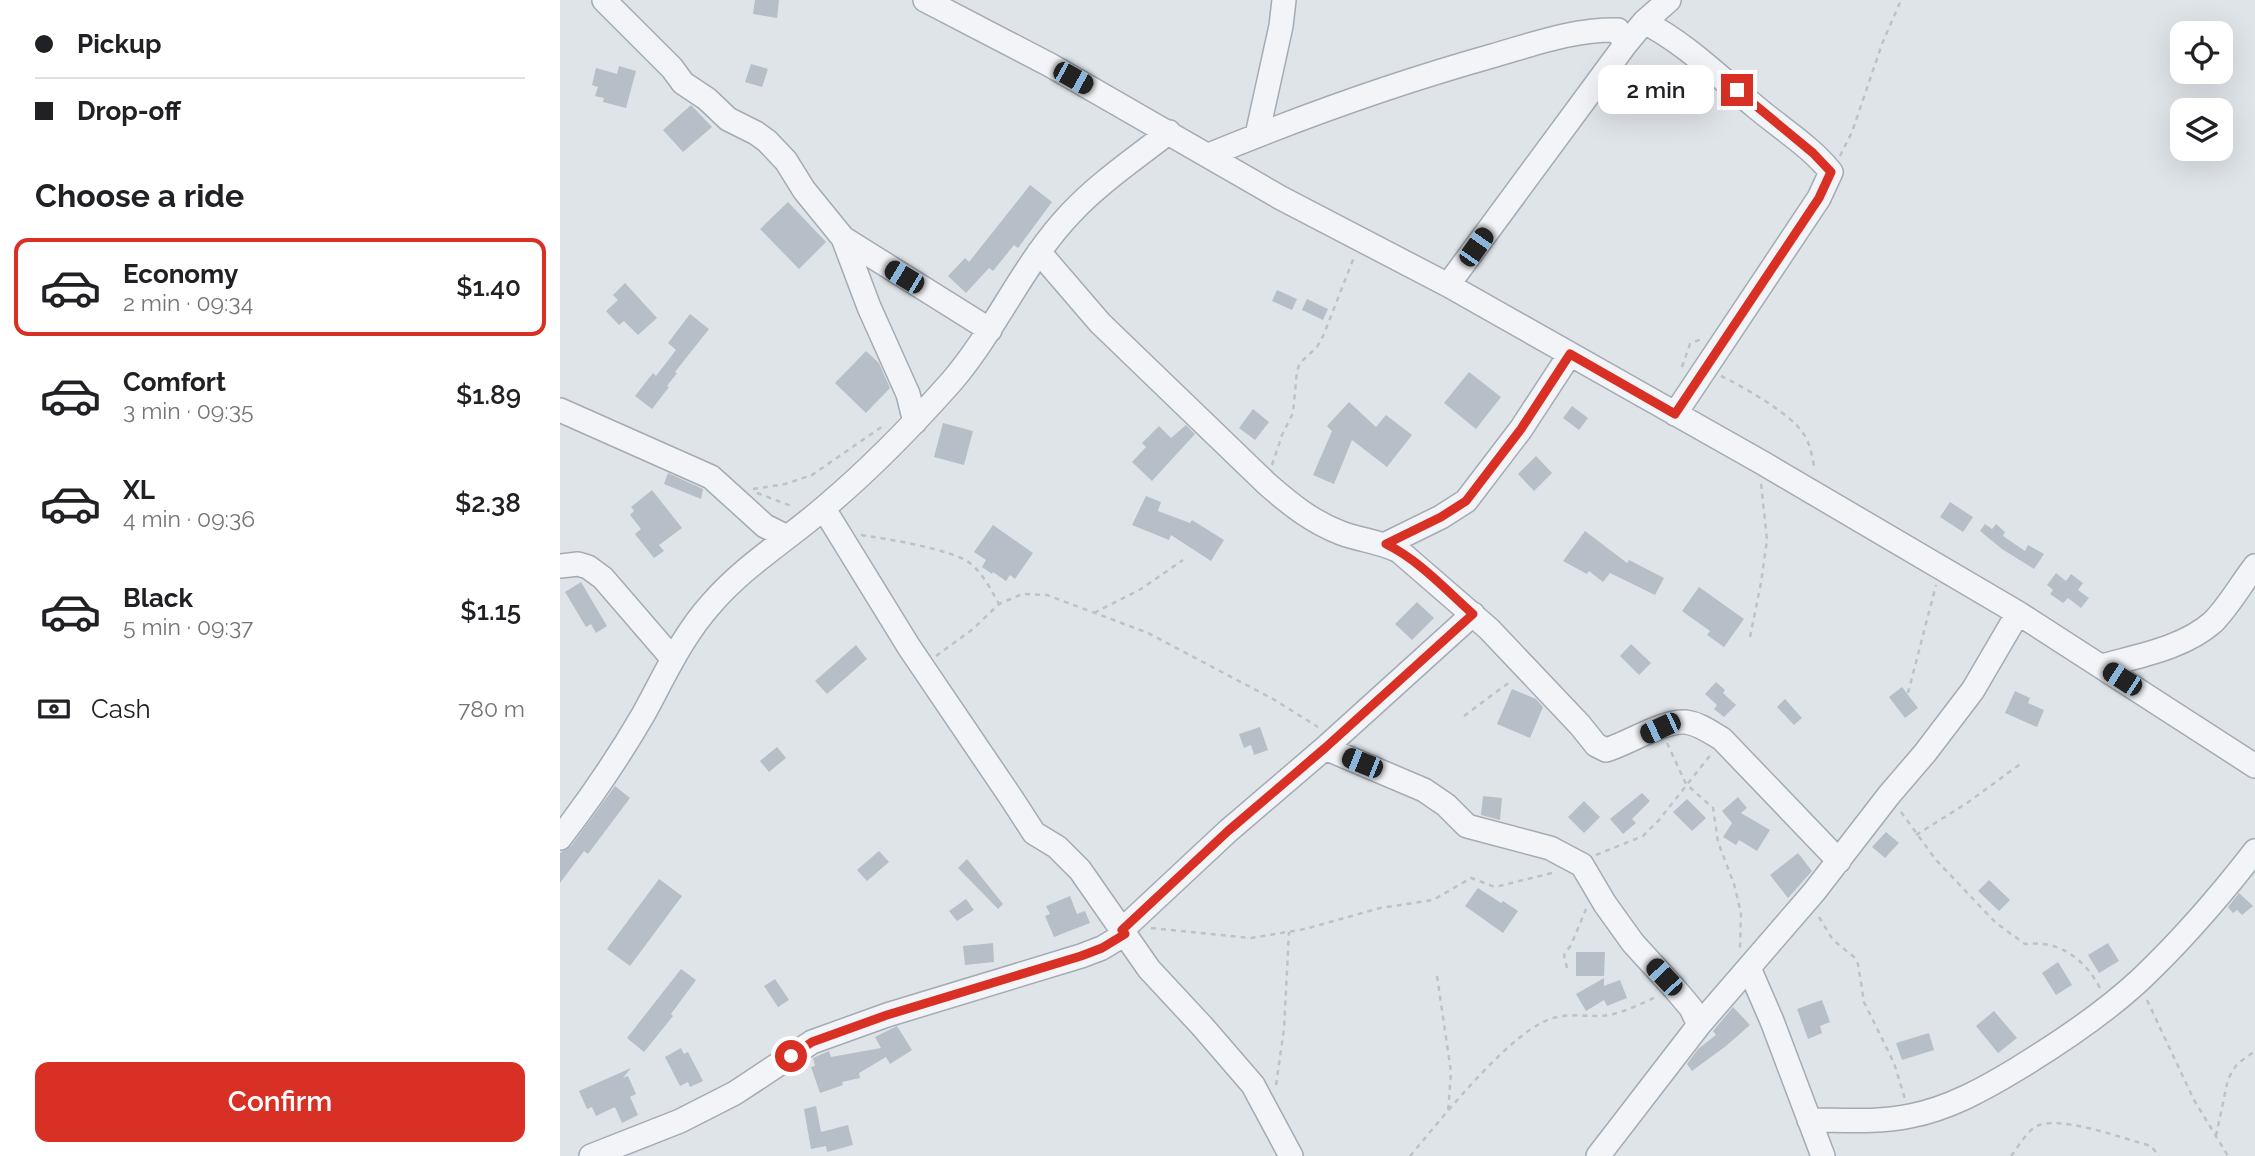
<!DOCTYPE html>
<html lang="en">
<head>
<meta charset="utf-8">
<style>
	:root { --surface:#fff; --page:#f6f6f6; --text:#202124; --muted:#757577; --line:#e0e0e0; --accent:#d93025 }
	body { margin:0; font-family:Raleway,sans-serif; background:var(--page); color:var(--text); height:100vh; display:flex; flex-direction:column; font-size:26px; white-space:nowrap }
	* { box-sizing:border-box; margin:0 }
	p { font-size:23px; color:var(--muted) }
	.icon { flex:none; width:38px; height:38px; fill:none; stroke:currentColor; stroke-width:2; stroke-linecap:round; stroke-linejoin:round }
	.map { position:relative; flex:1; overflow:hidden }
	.side { display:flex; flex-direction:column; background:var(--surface); width:560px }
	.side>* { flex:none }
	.banner { display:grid; align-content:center; height:154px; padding:0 35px; background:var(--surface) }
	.controls { position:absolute; left:1610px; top:21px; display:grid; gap:14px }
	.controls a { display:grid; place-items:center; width:63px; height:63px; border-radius:14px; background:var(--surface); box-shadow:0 7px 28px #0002; font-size:35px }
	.end { position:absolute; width:32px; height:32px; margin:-16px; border:9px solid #d93025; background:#fff; box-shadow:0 0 0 4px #fff }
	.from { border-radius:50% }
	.bubble { position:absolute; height:49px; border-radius:14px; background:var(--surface); box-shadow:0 7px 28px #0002; font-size:23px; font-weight:600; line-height:49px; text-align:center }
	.car { position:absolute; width:21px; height:42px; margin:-21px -10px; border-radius:9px; box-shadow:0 0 5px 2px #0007; background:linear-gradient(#222 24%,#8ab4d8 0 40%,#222 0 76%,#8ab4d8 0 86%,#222 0) }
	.banner b { display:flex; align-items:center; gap:24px; height:66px; font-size:26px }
	.banner b+b { border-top:2px solid var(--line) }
	.banner i { width:18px; height:18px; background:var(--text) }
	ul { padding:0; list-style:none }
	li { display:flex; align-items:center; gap:21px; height:98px; margin:0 14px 10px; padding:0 21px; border:4px solid transparent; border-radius:14px }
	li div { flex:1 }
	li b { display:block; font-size:26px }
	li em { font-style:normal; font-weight:600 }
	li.selected { border-color:var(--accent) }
	li>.icon { width:63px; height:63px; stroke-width:1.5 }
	h2 { padding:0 35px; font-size:32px; line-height:84px }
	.pay { display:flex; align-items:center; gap:18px; height:77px; padding:0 35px; font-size:26px }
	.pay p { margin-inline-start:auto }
	.primary-button { display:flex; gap:14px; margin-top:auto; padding:14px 35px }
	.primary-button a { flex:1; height:80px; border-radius:14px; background:var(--accent); color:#fff; font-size:28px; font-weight:600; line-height:80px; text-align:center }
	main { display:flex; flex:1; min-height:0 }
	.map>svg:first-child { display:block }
	.building { fill:#b6bec7 }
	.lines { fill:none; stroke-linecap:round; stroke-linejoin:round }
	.minor-casing { stroke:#a4abb4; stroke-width:26 }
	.path { stroke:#bdc2c8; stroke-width:2.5; stroke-dasharray:5 5; stroke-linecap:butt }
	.minor { stroke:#f2f4f7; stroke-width:23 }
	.route { stroke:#d93025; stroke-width:9 }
</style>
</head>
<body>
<main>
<section class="side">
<div class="banner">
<b><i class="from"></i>Pickup</b>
<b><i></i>Drop-off</b>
</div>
<h2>Choose a ride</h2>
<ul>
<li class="selected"><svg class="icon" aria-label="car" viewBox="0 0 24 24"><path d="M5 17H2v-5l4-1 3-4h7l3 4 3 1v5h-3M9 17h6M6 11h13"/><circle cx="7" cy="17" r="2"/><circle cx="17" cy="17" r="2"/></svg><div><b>Economy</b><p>2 min · 09:34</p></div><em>$1.40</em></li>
<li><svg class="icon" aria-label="car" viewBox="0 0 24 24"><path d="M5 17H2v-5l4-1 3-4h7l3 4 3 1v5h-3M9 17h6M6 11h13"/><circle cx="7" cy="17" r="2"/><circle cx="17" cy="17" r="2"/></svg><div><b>Comfort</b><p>3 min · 09:35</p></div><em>$1.89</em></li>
<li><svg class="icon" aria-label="car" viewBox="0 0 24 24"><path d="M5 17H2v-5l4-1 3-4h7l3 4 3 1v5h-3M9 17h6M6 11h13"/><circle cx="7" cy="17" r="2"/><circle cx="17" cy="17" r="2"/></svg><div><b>XL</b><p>4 min · 09:36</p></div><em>$2.38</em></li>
<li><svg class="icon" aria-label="car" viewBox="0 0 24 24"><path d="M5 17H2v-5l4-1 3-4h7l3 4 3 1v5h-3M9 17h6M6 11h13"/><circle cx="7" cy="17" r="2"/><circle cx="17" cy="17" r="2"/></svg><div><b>Black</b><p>5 min · 09:37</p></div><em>$1.15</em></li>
</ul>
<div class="pay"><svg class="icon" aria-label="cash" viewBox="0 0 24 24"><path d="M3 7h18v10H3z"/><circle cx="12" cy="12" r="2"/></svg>Cash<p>780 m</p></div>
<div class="primary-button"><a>Confirm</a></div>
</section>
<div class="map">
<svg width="1695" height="1156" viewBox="0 0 1695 1156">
	<rect width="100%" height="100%" fill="#dfe4e9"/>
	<path class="building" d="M195 0H219L217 18 193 14Z
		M191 64 208 69 202 87 185 82Z
		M59 66 76 71 66 108 43 102 44 98 35 96 38 87 32 85 36 68 57 74Z
		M131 105 152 127 123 152 103 130Z
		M470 185 492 202 458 248 454 245 433 271 429 268 406 293 388 276 405 258 409 262Z
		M228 202 266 242 239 269 200 229Z
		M65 283 97 318 78 335 64 321 59 325 46 311 58 300 53 295Z
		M717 290 737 299 732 310 712 301Z
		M747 299 768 309 763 320 742 310Z
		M130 314 149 329 115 372 117 373 107 386 109 387 92 409 75 396 93 373 96 376 116 350 108 343Z
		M306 351 319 363 330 388 306 413 275 383Z
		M909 372 941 397 916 429 884 403Z
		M789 402 816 427 826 415 852 435 827 467 792 440 774 484 753 475 772 431 767 426Z
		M1012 406 1028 418 1019 430 1003 418Z
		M693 409 709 422 695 440 679 428Z
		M383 423 413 431 404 465 374 457Z
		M626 425 635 434 592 481 572 462 586 447 582 443 599 426 611 438Z
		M976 456 992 473 974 491 958 474Z
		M108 473 143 489 141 499 104 484Z
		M92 490 122 528 99 545 104 551 94 558 75 534 81 529 70 515 74 511 71 507Z
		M586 496 601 502 598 511 630 523 632 520 664 540 651 561 611 535 609 540 572 525Z
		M1390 502 1413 517 1403 532 1380 517Z
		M1425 524 1432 529 1436 524 1445 532 1443 536 1465 551 1468 545 1484 554 1474 569 1442 549 1420 531Z
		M433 525 473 553 455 579 450 575 446 581 433 572 432 574 422 567 426 560 414 552Z
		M1025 531 1067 563 1069 560 1104 578 1095 595 1050 573 1043 582 1029 571 1027 574 1003 561Z
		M1496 573 1506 581 1511 574 1523 583 1518 590 1529 598 1521 608 1508 598 1503 603 1490 594 1493 590 1487 585Z
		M21 582 47 626 36 633 31 624 26 627 5 592Z
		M1139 587 1184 619 1164 647 1147 635 1150 631 1122 611Z
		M857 602 874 618 852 640 835 624Z
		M1071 644 1091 663 1079 675 1060 656Z
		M296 645 307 659 267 694 255 681Z
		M1156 682 1165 690 1163 693 1176 705 1164 717 1154 709 1157 705 1145 694Z
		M1342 687 1358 708 1345 718 1329 697Z
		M952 689 976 699 983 707 970 738 937 724Z
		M1455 691 1470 698 1468 703 1484 710 1477 727 1445 713Z
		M1225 699 1242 718 1234 725 1217 707Z
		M700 727 708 750 694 755 691 745 684 748 679 734Z
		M217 747 226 758 209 772 200 761Z
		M55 786 70 798 28 854 24 851 0 883V853L11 846Z
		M1082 793 1090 801 1072 819 1076 823 1063 834 1050 819Z
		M923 796 942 798 940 820 921 815Z
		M1178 797 1187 808 1181 813 1210 830 1197 851 1179 840 1176 845 1163 837 1172 823 1162 811Z
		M1127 799 1146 818 1132 831 1113 812Z
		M1024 801 1040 817 1024 833 1008 817Z
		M1326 832 1339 843 1325 858 1312 847Z
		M319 851 329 862 307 881 297 870Z
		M1238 853 1252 871 1228 898 1210 875Z
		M407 859 443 904 438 909 398 868Z
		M99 879 122 896 70 966 47 949Z
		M1429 880 1450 900 1439 911 1418 891Z
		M918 888 941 903 943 901 958 911 943 933 905 906Z
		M1679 893 1693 906 1682 915 1677 910 1673 913 1668 907Z
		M510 896 517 914 525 911 530 923 494 937 485 916 490 914 486 906Z
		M406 899 414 910 397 921 389 911Z
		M433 943 434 962 405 965 403 946Z
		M1548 943 1559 961 1539 973 1528 955Z
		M1016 952H1045L1044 976H1016Z
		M1498 962 1512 985 1496 995 1482 973Z
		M121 969 136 980 111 1014 113 1016 84 1052 67 1038Z
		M1044 978V986L1060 980 1067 998 1047 1006 1044 1000 1026 1011 1016 994Z
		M215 979 229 1000 218 1007 204 986Z
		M1262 1000 1270 1022 1260 1026 1262 1033 1248 1039 1237 1009Z
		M1173 1007 1190 1025 1166 1046 1132 1071 1127 1064 1138 1049 1156 1035 1153 1031Z
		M1434 1011 1457 1038 1438 1053 1416 1026Z
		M337 1026 352 1050 330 1064 326 1057 299 1073 300 1078 282 1082 283 1085 260 1093 251 1067 255 1066 253 1058 269 1051 271 1057 321 1048 315 1037Z
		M1369 1033 1374 1050 1342 1060 1336 1043Z
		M121 1048 124 1054 128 1052 143 1081 130 1087 128 1082 120 1086 105 1057Z
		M71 1068 63 1078 68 1076 76 1094 70 1097 78 1115 62 1123 55 1107 36 1116 32 1107 27 1109 19 1091Z
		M256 1106 261 1132 288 1125 293 1145 267 1152 266 1146 251 1149 244 1109Z"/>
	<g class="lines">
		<defs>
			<path id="minor" d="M44 0 112 68 123 83 147 99 168 119 196 133 207 141 226 161 244 190 283 238 430 330
				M365 0 490 65 721 198 888 285 1201 462 1458 613 1695 766
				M1084 22C1127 44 1160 78 1197 108 1222 129 1251 147 1271 172L1259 198 1115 414
				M697 135 721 26 724 0
				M649 155C741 117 836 83 932 56 974 44 1014 29 1058 30L1065 45
				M283 238 309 307 348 394 355 422
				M479 252 540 323 707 484C730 504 752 522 781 533 800 540 821 542 839 551L929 629 1020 725 1036 745 1046 750C1069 743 1104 720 1126 722 1140 724 1150 732 1162 739L1279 861
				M888 285 1065 45 1084 22 1109 0
				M0 410 151 477 205 526 227 537
				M264 509 349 647 452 799 474 833 497 847 520 870 589 969 642 1026 693 1085 731 1156
				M826 544 881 517 906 501 961 429 1010 354
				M0 566 18 564 28 567 43 578 112 658
				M1542 666C1578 656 1624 648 1653 622 1669 606 1681 584 1695 566
				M765 748 864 790 886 805 907 826 990 848 1022 865 1045 904 1073 943 1115 989 1131 1008 1139 1025
				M0 838C30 799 58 758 83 715 104 677 122 636 152 603 185 565 227 540 265 507 310 469 353 425 392 381 437 328 464 262 511 213 540 182 576 158 609 132
				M562 930 668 831 765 748 913 614
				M1189 968 1212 1021 1263 1156
				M1249 1120C1283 1120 1317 1123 1350 1116 1388 1109 1424 1089 1457 1069 1498 1044 1547 1011 1582 978 1623 939 1660 896 1695 851
				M31 1156 120 1121 175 1093 252 1042 327 1015 521 956 542 948 565 934
				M1038 1156 1139 1025 1254 892 1329 795 1365 753 1413 690 1458 613"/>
		</defs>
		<use href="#minor" class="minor-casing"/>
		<path class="path" d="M1280 156 1292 132 1322 44 1341 0
			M1122 367 1130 344 1143 338
			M1161 376C1182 386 1231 414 1243 433 1251 444 1252 458 1255 470
			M712 465 722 435 733 413 737 371 740 363 757 347 764 334 794 257
			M193 489 225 484 252 475 323 426
			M197 493 234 507
			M301 535C327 539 393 549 411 564 424 575 431 590 439 604
			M534 613 581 589 623 560
			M1190 637 1201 583 1207 540 1201 483
			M376 656 413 629 439 604 462 594 487 595 588 633 713 699 758 727
			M1348 693 1376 585
			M904 716 951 681
			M1107 743 1126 784 1153 808 1158 842 1174 884 1181 913 1180 948
			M1341 812 1376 860 1436 923 1465 944C1499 940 1524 958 1540 988
			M1356 835 1407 803 1463 762
			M1036 855 1083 836 1099 820 1152 753
			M1259 917 1273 940 1294 957 1298 964 1304 1002 1334 1063 1345 1099
			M591 928 691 938 745 929 820 908 873 900 911 878 935 887 996 872
			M1007 968 1004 955 1011 945 1026 909
			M877 976 891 1072 888 1113
			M1587 1000 1634 1100 1668 1156
			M716 1085 724 1029 729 932
			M1656 1136 1668 1079 1677 1064 1695 1051
			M850 1156C880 1121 954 1025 997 1017 1011 1014 1026 1016 1040 1016 1059 1015 1078 1005 1096 997
			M1451 1156C1458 1147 1466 1133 1475 1127 1497 1113 1567 1140 1591 1146L1599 1156"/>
		<use href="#minor" class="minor"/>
	</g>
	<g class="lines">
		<path class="route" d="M231 1056 252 1042 327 1015 521 956 542 948 565 934 562 930 668 831 765 748 913 614C886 590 859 560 826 544L881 517 906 501 961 429 1010 354 1115 414 1259 198 1271 172 1253 153 1177 90"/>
	</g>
</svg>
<div class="controls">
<a><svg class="icon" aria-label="locate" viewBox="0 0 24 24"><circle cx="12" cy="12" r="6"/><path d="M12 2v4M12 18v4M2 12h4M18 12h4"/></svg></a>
<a><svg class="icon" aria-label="layers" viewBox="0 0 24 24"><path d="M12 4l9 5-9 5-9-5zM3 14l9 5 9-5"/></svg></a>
</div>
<i class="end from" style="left:231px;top:1056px"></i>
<i class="end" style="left:1177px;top:90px"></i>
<div class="bubble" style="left:1038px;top:65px;width:116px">2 min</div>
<i class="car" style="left:513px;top:78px;rotate:119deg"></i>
<i class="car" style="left:916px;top:247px;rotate:35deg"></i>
<i class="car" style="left:344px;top:277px;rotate:301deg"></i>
<i class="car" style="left:1562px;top:679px;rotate:303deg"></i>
<i class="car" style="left:1100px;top:728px;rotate:245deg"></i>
<i class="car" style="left:802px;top:763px;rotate:292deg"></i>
<i class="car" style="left:1104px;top:977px;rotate:317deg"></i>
</div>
</main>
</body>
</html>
